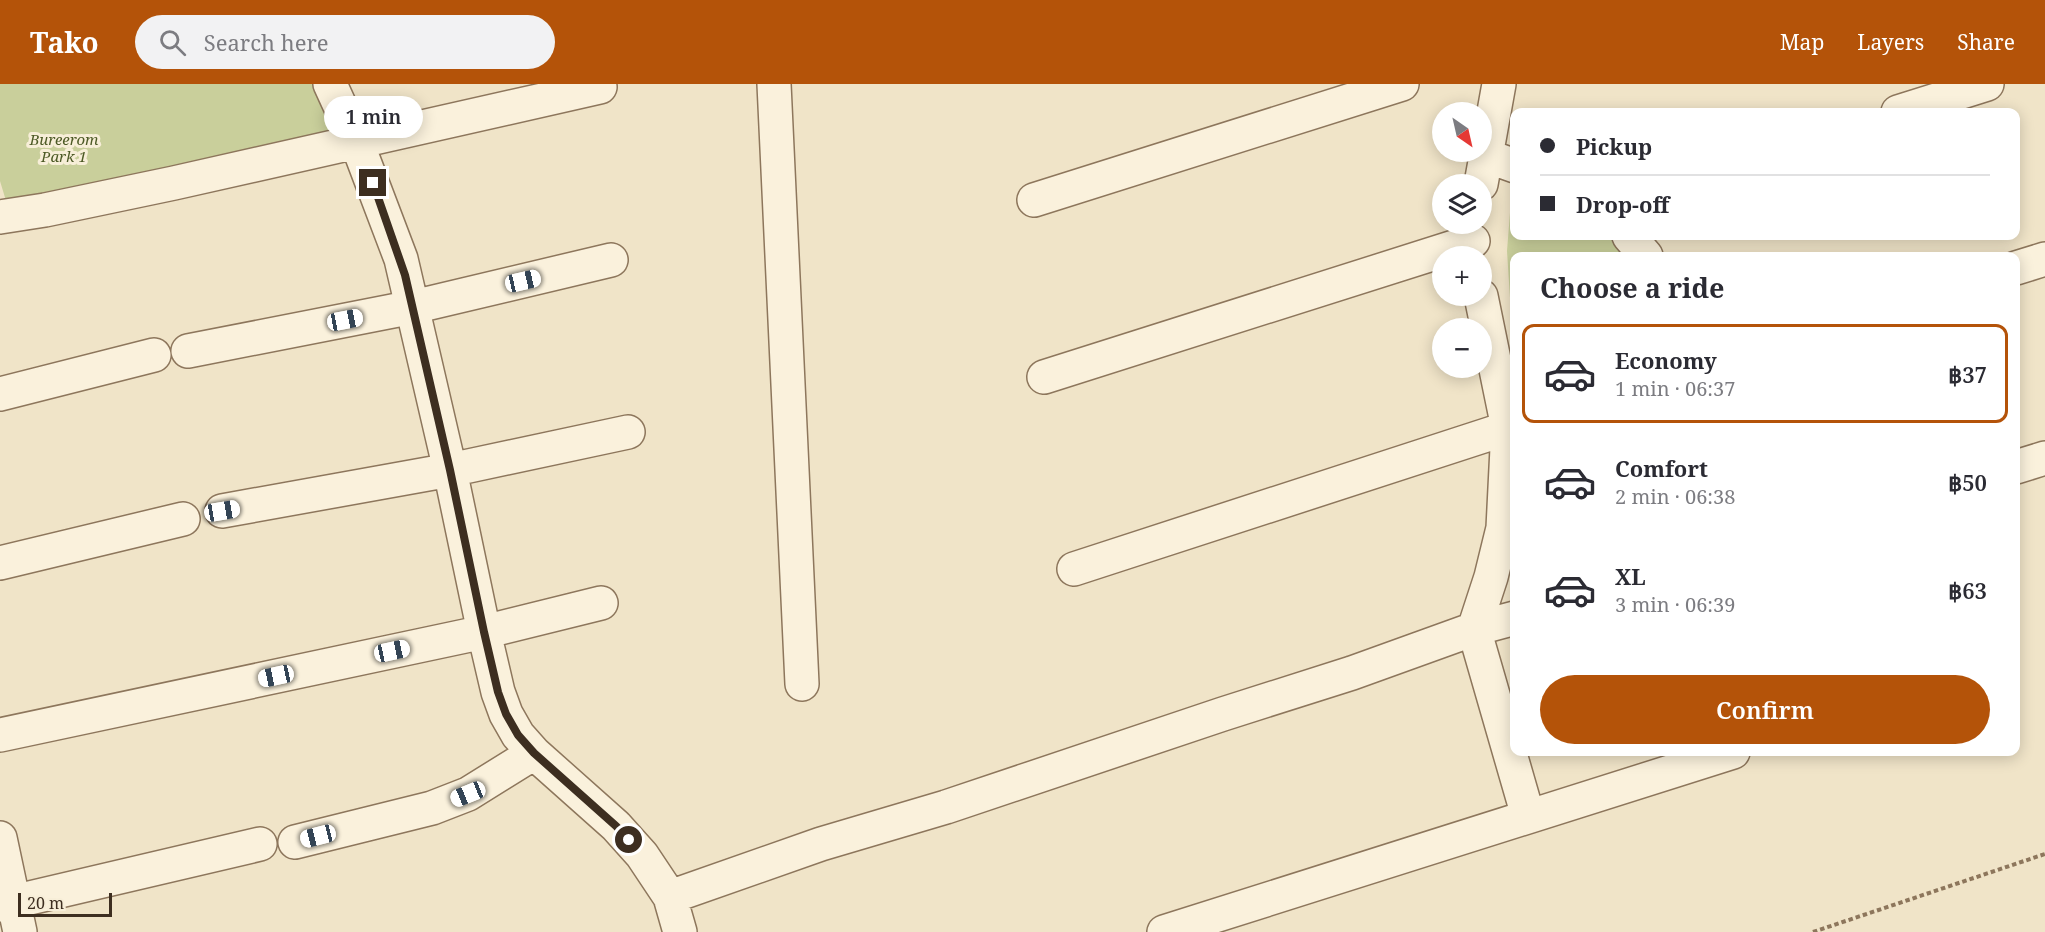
<!DOCTYPE html>
<html lang="en">
<head>
<meta charset="utf-8">
<style>
	:root { --surface:#fff; --page:#f2f2f3; --text:#2b2b33; --muted:#7c7c81; --line:#e1e1e2; --accent:#b45309 }
	body { margin:0; font-family:"Noto Serif",serif; background:var(--page); color:var(--text); height:100vh; display:flex; flex-direction:column; font-size:22px; white-space:nowrap }
	* { box-sizing:border-box; margin:0 }
	p { font-size:20px; color:var(--muted) }
	.icon { flex:none; width:33px; height:33px; fill:none; stroke:currentColor; stroke-width:2; stroke-linecap:round; stroke-linejoin:round }
	.map { position:relative; flex:1; overflow:hidden }
	.sheet { position:absolute; left:1510px; top:168px; width:510px; height:504px; display:flex; flex-direction:column; background:var(--surface); border-radius:12px; box-shadow:0 3px 15px #0003 }
	.sheet>* { flex:none }
	.hud { position:absolute; left:1510px; top:24px; width:510px; height:132px; border-radius:12px; box-shadow:0 3px 15px #0003; display:grid; align-content:center; height:132px; padding:0 30px; background:var(--surface) }
	.needle { width:39px; rotate:146deg }
	.buttons { position:absolute; left:1432px; top:18px; display:grid; gap:12px }
	.buttons a { display:grid; place-items:center; width:60px; height:60px; border-radius:50%; background:var(--surface); box-shadow:0 3px 15px #0003; font-size:30px }
	.scale { position:absolute; left:18px; bottom:15px; width:94px; box-sizing:border-box; padding-left:6px; border:3px solid #3d2e20; border-top:0; font-size:16px; line-height:21px; white-space:nowrap; color:#3d2e20; -webkit-text-stroke:4px #f7eed8; paint-order:stroke }
	.end { position:absolute; width:27px; height:27px; margin:-14px; border:8px solid #3d2e20; background:#fff; box-shadow:0 0 0 3px #fff }
	.from { border-radius:50% }
	.bubble { position:absolute; height:42px; border-radius:21px; background:var(--surface); box-shadow:0 3px 15px #0003; font-size:20px; font-weight:600; line-height:42px; text-align:center }
	.car { position:absolute; width:18px; height:36px; margin:-18px -9px; border-radius:8px; box-shadow:0 0 4px 2px #0007; background:linear-gradient(#fff 24%,#345 0 40%,#fff 0 76%,#345 0 86%,#fff 0) }
	.hud b { display:flex; align-items:center; gap:21px; height:57px; font-size:22px }
	.hud b+b { border-top:2px solid var(--line) }
	.hud i { width:15px; height:15px; background:var(--text) }
	ul { padding:0; list-style:none }
	li { display:flex; align-items:center; gap:18px; height:99px; margin:0 12px 9px; padding:0 18px; border:3px solid transparent; border-radius:12px }
	li div { flex:1 }
	li b { display:block; font-size:22px }
	li em { font-style:normal; font-weight:600 }
	li.selected { border-color:var(--accent) }
	li>.icon { width:54px; height:54px; stroke-width:1.5 }
	h2 { padding:0 30px; font-size:27px; line-height:72px }
	.cta { display:flex; gap:12px; margin-top:auto; padding:12px 30px }
	.cta a { flex:1; height:69px; border-radius:36px; background:var(--accent); color:#fff; font-size:24px; font-weight:600; line-height:69px; text-align:center }
	header { display:flex; align-items:center; gap:36px; box-sizing:border-box; height:84px; padding:0 30px; background:var(--accent); color:#fff }
	header strong { font-size:28px }
	nav { display:flex; gap:33px; margin-inline-start:auto; font-size:21px }
	.search { width:420px; height:54px; background:var(--page); display:flex; align-items:center; gap:15px; box-sizing:border-box; padding:0 21px; border-radius:33px; color:var(--muted); font-size:22px }
	.map>svg:first-child { display:block }
	.green { fill:#c9cf9b }
	.lines { fill:none; stroke-linecap:round; stroke-linejoin:round }
	.street-casing { stroke:#8d765c; stroke-width:36 }
	.path { stroke:#8d765c; stroke-width:4; stroke-dasharray:4.5 3; stroke-linecap:butt }
	.street { stroke:#faf1dc; stroke-width:33 }
	.route { stroke:#3d2e20; stroke-width:8 }
	.labels { text-anchor:middle; dominant-baseline:central; stroke-width:6; stroke-linejoin:round; paint-order:stroke }
	.park-label { font-size:15px; font-style:italic; fill:#4d5a26; stroke:#f7eed8 }
</style>
</head>
<body>
<header>
<strong>Tako</strong>
<div class="search"><svg class="icon" aria-label="search" viewBox="0 0 24 24"><circle cx="10" cy="10" r="6"/><path d="M15 15l6 6"/></svg>Search here</div>
<nav><a>Map</a><a>Layers</a><a>Share</a></nav>
</header>
<div class="map">
<svg width="2045" height="848" viewBox="0 0 2045 848">
	<rect width="100%" height="100%" fill="#f0e4c8"/>
	<path class="green" d="M0 0H316L346 67 13 140 0 97Z
		M1513 90 1515 91V152H1611L1629 172H1515V252L1512 245 1507 167Z"/>
	<g class="lines">
		<defs>
			<path id="street" d="M330 0 357 59 401 175 450 386 484 548 498 608 506 630 518 651 534 669 616 742 642 771 670 813 680 848
				M774 0 802 600
				M1898 28 1987 0
				M1487 72 1515 82
				M1481 100 1499 0
				M1034 116 1402 0
				M0 133 45 126 174 99 600 3
				M1629 152 1646 172
				M2016 184 2045 175
				M188 267 413 223 611 176
				M1044 293 1473 157
				M0 310 154 271
				M2016 383 2045 374
				M222 427 450 386 628 348
				M0 479 183 435
				M1074 485 1508 344
				M1515 534 1474 545 1528 732
				M0 651 484 548 601 519
				M0 754 20 848
				M295 758 432 724 468 710 534 669
				M670 813 821 760 946 723 1223 630 1352 589 1474 545 1491 493 1503 444 1508 344 1481 212
				M0 821 260 760
				M1164 848 1733 668"/>
		</defs>
		<use href="#street" class="street-casing"/>
		<path class="path" d="M1813 848 2045 770"/>
		<use href="#street" class="street"/>
	</g>
	<g class="lines">
		<path class="route" d="M373 99 405 191 450 386 484 548 498 608 506 630 518 651 534 669 616 742 629 756"/>
	</g>
	<g class="labels">
		<g class="park-label">
			<text x="64" y="55">Bureerom<tspan x="64" dy="17">Park 1</tspan></text>
		</g>
	</g>
</svg>
<div class="buttons">
<a><svg class="needle" viewBox="-14 -14 28 28"><path d="M0-13l5 13h-10z" fill="#e53935"/><path d="M0 13l5-13h-10z" fill="#7c7c81"/></svg></a>
<a><svg class="icon" aria-label="layers" viewBox="0 0 24 24"><path d="M12 4l9 5-9 5-9-5zM3 14l9 5 9-5"/></svg></a>
<a>+</a>
<a>−</a>
</div>
<div class="scale">20 m</div>
<i class="end from" style="left:629px;top:756px"></i>
<i class="end" style="left:373px;top:99px"></i>
<div class="bubble" style="left:324px;top:12px;width:99px">1 min</div>
<i class="car" style="left:523px;top:197px;rotate:77deg"></i>
<i class="car" style="left:345px;top:236px;rotate:79deg"></i>
<i class="car" style="left:222px;top:427px;rotate:80deg"></i>
<i class="car" style="left:392px;top:567px;rotate:78deg"></i>
<i class="car" style="left:276px;top:592px;rotate:258deg"></i>
<i class="car" style="left:468px;top:710px;rotate:248deg"></i>
<i class="car" style="left:318px;top:752px;rotate:256deg"></i>
<div class="hud">
<b><i class="from"></i>Pickup</b>
<b><i></i>Drop-off</b>
</div>
<section class="sheet">
<h2>Choose a ride</h2>
<ul>
<li class="selected"><svg class="icon" aria-label="car" viewBox="0 0 24 24"><path d="M5 17H2v-5l4-1 3-4h7l3 4 3 1v5h-3M9 17h6M6 11h13"/><circle cx="7" cy="17" r="2"/><circle cx="17" cy="17" r="2"/></svg><div><b>Economy</b><p>1 min · 06:37</p></div><em>฿37</em></li>
<li><svg class="icon" aria-label="car" viewBox="0 0 24 24"><path d="M5 17H2v-5l4-1 3-4h7l3 4 3 1v5h-3M9 17h6M6 11h13"/><circle cx="7" cy="17" r="2"/><circle cx="17" cy="17" r="2"/></svg><div><b>Comfort</b><p>2 min · 06:38</p></div><em>฿50</em></li>
<li><svg class="icon" aria-label="car" viewBox="0 0 24 24"><path d="M5 17H2v-5l4-1 3-4h7l3 4 3 1v5h-3M9 17h6M6 11h13"/><circle cx="7" cy="17" r="2"/><circle cx="17" cy="17" r="2"/></svg><div><b>XL</b><p>3 min · 06:39</p></div><em>฿63</em></li>
</ul>
<div class="cta"><a>Confirm</a></div>
</section>
</div>
</body>
</html>
